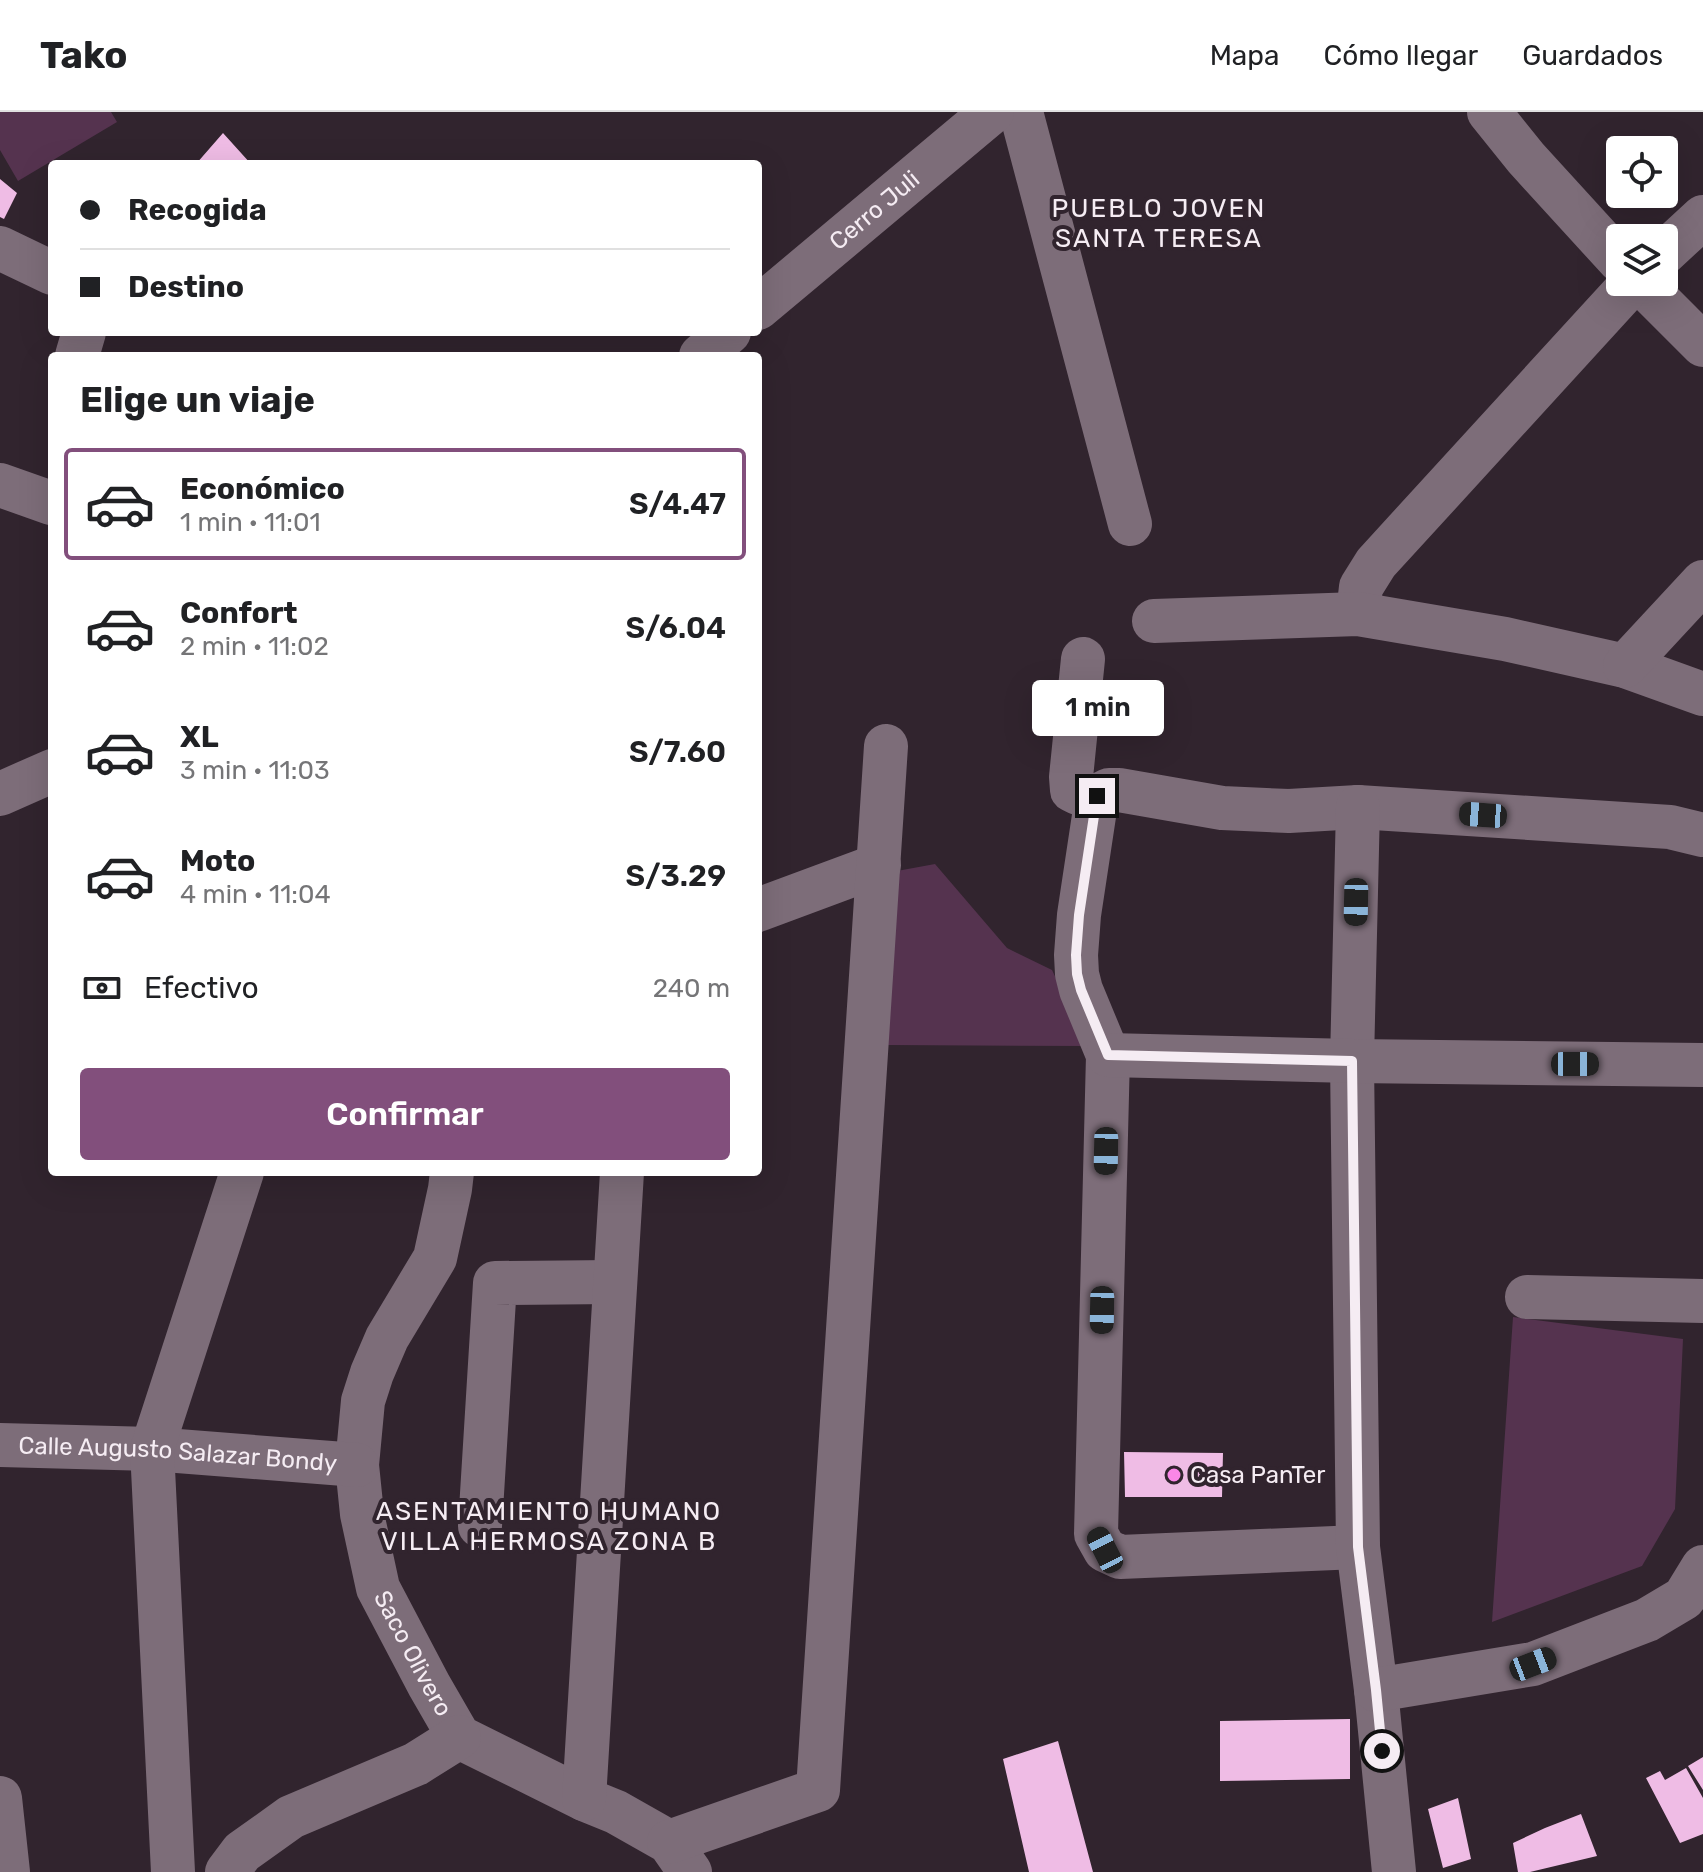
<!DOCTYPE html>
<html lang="es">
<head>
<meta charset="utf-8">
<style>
	:root { --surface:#fff; --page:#f2f2f2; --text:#202124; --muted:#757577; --line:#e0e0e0; --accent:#824f7c }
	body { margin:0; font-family:Rubik,sans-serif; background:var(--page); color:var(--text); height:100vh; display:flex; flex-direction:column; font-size:30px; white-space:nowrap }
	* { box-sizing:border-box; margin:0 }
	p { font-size:26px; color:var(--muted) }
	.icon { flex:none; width:44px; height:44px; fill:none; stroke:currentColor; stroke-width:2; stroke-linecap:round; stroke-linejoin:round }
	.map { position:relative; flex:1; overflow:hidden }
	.panel { position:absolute; left:48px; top:240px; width:714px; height:824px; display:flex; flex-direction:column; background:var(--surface); border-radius:8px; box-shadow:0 8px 32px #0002 }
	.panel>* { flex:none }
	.top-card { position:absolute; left:48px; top:48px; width:714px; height:176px; border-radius:8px; box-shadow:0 8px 32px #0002; display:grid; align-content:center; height:176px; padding:0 32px; background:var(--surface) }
	.controls { position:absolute; left:1606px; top:24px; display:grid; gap:16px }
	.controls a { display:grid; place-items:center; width:72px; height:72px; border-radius:8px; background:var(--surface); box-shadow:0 8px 32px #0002; font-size:40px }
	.end { position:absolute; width:36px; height:36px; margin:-18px; border:10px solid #f5ecf3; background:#111; box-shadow:0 0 0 4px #111 }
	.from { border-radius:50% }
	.bubble { position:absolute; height:56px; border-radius:8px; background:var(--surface); box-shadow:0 8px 32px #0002; font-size:26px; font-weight:600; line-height:56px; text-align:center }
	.car { position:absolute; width:24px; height:48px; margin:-24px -12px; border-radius:10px; box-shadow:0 0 6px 2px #0007; background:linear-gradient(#222 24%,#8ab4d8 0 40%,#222 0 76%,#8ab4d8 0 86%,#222 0) }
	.top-card b { display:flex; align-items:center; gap:28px; height:76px; font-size:30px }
	.top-card b+b { border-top:2px solid var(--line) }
	.top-card i { width:20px; height:20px; background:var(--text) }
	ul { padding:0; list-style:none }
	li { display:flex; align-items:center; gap:24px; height:112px; margin:0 16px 12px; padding:0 16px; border:4px solid transparent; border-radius:8px }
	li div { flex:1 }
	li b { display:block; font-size:30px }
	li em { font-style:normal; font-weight:600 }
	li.active { border-color:var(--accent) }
	li>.icon { width:72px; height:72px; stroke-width:1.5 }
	h2 { padding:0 32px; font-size:36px; line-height:96px }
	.pay { display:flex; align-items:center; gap:20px; height:88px; padding:0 32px; font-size:30px }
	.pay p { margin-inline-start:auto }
	.primary-button { display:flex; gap:16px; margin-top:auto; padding:16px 32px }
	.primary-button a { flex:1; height:92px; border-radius:8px; background:var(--accent); color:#fff; font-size:32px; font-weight:600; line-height:92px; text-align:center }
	header { display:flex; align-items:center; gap:48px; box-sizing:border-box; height:112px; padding:0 40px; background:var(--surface); border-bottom:2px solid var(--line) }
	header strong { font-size:38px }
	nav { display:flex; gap:44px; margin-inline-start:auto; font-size:28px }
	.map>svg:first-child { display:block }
	.green { fill:#55334f }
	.building { fill:#efbce5 }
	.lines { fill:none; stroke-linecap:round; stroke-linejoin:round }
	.minor { stroke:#7d6d79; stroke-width:44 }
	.route { stroke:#f5ecf3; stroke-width:10 }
	.poi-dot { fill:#fa87e7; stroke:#31242e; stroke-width:3 }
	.labels { text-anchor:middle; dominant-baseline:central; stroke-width:8; stroke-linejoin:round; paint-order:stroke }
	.street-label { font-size:24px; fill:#f5ecf3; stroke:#31242e }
	.poi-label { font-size:24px; fill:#f5ecf3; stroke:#31242e; text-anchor:start }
	.neighbourhood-label { font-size:26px; letter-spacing:2px; fill:#f5ecf3; stroke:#31242e }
</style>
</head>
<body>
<header>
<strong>Tako</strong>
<nav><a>Mapa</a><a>Cómo llegar</a><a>Guardados</a></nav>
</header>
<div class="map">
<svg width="1703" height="1760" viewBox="0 0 1703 1760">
	<rect width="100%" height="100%" fill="#31242e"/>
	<path class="green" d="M0 0H111L117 10 18 69 0 38Z
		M935 752 1007 836 1052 858 1088 934 888 933 897 759Z
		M1513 1205 1683 1227 1675 1397 1642 1454 1492 1510Z"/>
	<path class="building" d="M223 21 251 52H196Z
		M0 67 17 81 4 107 0 105Z
		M1124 1340 1223 1341 1222 1385H1125Z
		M1350 1607V1667L1220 1669V1609Z
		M1058 1629 1093 1760H1029L1003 1647Z
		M1703 1645V1678L1688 1654Z
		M1686 1656 1703 1686V1722L1680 1731 1646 1666 1660 1659 1665 1668Z
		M1458 1686 1471 1747 1443 1756 1428 1697Z
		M1581 1702 1597 1744 1530 1760H1518L1513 1731 1545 1716Z"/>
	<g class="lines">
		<g class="minor">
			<path d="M1021 0 1130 412"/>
			<path d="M1489 0 1526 46 1620 149"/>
			<path d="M0 136 52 161"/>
			<path d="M1664 141 1703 105"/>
			<path d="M1640 170 1703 233"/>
			<path id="s1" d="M758 196 992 0"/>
			<path d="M77 244 84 220"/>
			<path d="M701 244 729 220"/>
			<path d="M0 373 51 391"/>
			<path d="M1358 502 1361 475 1376 451 1633 170"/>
			<path d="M1154 509 1358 502 1505 527 1625 554 1703 582"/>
			<path d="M1083 547 1071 665 1072 678 1078 681 1097 684 1109 678H1119L1222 696 1289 699 1358 695 1670 715 1703 723"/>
			<path d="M1625 554 1703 470"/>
			<path d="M0 682 52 659"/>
			<path d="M1097 684 1079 803 1076 843 1077 862 1081 878 1108 943 1096 1422 1105 1438 1120 1445 1358 1435"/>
			<path d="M1358 695 1352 949 1358 1435 1376 1578 1394 1760"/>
			<path d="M758 798 879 753"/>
			<path d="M1108 943 1352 949 1703 953"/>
			<path id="s2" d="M452 1060 450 1077 435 1146 387 1226 372 1261 363 1289 357 1353 362 1402 378 1476 429 1573 459 1625 584 1687 616 1700 669 1730 690 1760"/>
			<path d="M1527 1185 1703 1189"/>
			<path id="s3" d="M0 1333 152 1337 357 1353"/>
			<path d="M480 1414 495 1171 614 1170"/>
			<path d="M1376 1578 1533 1552 1647 1508 1684 1486 1703 1455"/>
			<path d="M0 1686 8 1760"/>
			<path d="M584 1687 622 1060"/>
			<path d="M669 1730 818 1678 886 634"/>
			<path d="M173 1760 152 1337 242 1060"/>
			<path d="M227 1760 242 1740 291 1705 416 1652 459 1625"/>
		</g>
	</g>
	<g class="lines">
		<path class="route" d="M1097 684 1079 803 1076 843 1077 862 1081 878 1108 943 1352 949 1358 1435 1376 1578 1382 1639"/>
	</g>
	<circle class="poi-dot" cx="1174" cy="1363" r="8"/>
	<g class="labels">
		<g class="street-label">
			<text stroke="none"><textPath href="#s1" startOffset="152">Cerro Juli</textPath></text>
			<text stroke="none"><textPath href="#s3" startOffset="178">Calle Augusto Salazar Bondy</textPath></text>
			<text stroke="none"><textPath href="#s2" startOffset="512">Saco Olivero</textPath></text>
		</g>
		<g class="poi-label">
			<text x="1190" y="1363">Casa PanTer</text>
		</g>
		<g class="neighbourhood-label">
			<text x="1159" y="96">PUEBLO JOVEN<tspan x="1159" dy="30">SANTA TERESA</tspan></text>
			<text x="549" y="1399">ASENTAMIENTO HUMANO<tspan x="549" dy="30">VILLA HERMOSA ZONA B</tspan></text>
		</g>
	</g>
</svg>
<div class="controls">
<a><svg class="icon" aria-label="locate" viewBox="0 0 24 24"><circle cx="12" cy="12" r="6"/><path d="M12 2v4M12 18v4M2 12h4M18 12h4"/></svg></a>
<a><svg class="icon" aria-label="layers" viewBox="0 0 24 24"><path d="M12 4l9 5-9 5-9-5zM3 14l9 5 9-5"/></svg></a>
</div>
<i class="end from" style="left:1382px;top:1639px"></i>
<i class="end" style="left:1097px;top:684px"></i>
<div class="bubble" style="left:1032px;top:568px;width:132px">1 min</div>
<i class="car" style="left:1483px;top:703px;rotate:274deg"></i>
<i class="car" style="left:1356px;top:790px;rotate:181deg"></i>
<i class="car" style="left:1575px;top:952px;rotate:90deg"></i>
<i class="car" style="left:1106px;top:1039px;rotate:181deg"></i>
<i class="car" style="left:1102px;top:1198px;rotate:181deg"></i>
<i class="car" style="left:1105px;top:1438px;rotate:333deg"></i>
<i class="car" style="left:1533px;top:1552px;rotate:69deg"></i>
<div class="top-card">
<b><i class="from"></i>Recogida</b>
<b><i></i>Destino</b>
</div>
<section class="panel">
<h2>Elige un viaje</h2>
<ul>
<li class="active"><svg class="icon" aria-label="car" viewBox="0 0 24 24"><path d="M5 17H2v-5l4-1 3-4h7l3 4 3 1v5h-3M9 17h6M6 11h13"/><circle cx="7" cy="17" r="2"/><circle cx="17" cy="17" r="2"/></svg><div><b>Económico</b><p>1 min · 11:01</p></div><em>S/4.47</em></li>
<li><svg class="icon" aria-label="car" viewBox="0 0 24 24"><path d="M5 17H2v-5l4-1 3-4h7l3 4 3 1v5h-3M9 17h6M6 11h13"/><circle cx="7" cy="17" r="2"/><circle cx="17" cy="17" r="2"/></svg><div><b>Confort</b><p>2 min · 11:02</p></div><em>S/6.04</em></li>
<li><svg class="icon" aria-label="car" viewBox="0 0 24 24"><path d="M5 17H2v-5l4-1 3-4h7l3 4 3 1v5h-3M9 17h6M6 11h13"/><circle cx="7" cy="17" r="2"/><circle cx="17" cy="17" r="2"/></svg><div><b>XL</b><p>3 min · 11:03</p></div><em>S/7.60</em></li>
<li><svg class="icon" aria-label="car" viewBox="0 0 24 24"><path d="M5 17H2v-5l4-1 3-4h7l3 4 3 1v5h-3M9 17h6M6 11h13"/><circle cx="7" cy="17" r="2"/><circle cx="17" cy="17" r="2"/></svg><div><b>Moto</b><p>4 min · 11:04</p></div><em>S/3.29</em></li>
</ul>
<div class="pay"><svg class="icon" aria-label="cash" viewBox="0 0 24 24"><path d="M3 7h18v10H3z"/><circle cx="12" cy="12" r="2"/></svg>Efectivo<p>240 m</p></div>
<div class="primary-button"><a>Confirmar</a></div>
</section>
</div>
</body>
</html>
